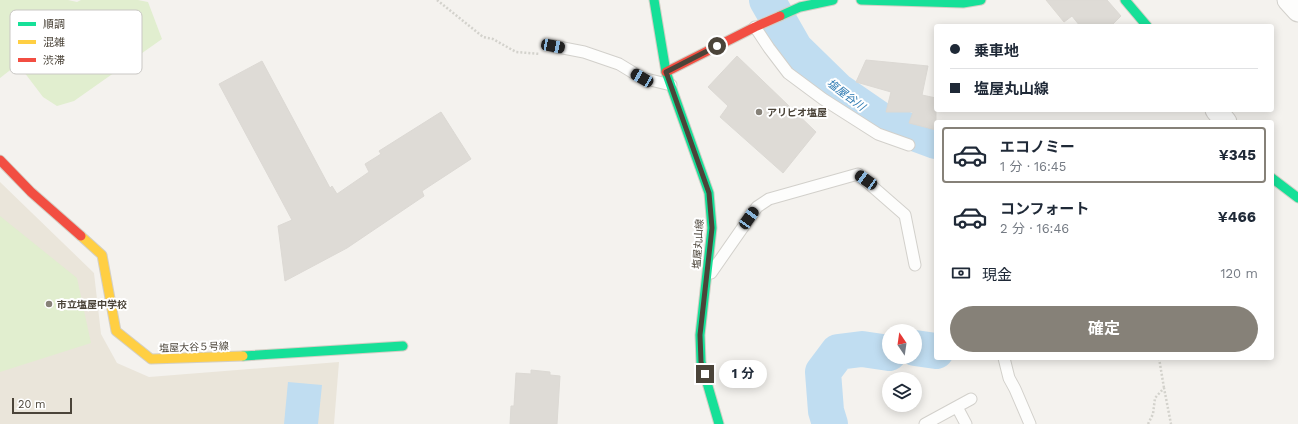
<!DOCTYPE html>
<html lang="ja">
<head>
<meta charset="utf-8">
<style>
	:root { --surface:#fff; --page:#f6f6f7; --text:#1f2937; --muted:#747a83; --line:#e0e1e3; --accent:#868178 }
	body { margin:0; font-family:"Work Sans","Noto Sans JP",sans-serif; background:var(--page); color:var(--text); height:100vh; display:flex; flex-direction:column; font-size:15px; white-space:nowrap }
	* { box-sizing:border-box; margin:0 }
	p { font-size:13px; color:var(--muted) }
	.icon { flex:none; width:22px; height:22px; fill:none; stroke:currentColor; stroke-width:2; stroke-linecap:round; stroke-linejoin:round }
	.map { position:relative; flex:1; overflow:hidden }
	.details { position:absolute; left:934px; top:120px; width:340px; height:240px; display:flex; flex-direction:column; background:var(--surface); border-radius:4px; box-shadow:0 2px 10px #0003 }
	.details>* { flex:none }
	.guide { position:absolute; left:934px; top:24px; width:340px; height:88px; border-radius:4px; box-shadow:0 2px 10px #0003; display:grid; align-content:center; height:88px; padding:0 16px; background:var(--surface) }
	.needle { width:26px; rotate:347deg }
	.tools { position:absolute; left:882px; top:324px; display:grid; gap:8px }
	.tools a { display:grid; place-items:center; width:40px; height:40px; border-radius:50%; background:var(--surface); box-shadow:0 2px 10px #0003; font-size:20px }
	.scale { position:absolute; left:12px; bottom:10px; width:60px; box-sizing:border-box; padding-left:4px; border:2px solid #4b4439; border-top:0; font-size:11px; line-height:14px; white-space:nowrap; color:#4b4439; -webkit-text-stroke:3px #fff; paint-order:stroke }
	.end { position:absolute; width:18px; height:18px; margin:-9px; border:5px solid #4b4439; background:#fff; box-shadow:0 0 0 2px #fff }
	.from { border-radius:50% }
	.bubble { position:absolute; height:28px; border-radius:14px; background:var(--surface); box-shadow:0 2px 10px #0003; font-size:13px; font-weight:700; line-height:28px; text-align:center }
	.car { position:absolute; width:12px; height:24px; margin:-12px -6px; border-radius:5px; box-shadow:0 0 3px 1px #0007; background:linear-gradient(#222 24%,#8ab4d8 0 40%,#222 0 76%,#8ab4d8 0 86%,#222 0) }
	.guide b { display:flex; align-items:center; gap:14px; height:38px; font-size:15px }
	.guide b+b { border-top:1px solid var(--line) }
	.guide i { width:10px; height:10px; background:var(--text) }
	ul { padding:7px 0 0; list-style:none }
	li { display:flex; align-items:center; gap:12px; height:56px; margin:0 8px 6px; padding:0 8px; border:2px solid transparent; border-radius:4px }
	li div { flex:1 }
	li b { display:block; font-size:15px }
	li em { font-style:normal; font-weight:700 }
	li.selected { border-color:var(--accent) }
	li>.icon { width:36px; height:36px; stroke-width:1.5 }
	.pay { display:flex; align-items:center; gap:10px; height:44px; padding:0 16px; font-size:15px }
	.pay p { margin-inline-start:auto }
	.cta { display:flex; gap:8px; margin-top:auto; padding:8px 16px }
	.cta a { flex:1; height:46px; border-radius:24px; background:var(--accent); color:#fff; font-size:16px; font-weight:700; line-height:46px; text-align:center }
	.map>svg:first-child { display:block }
	.education { fill:#eae5da }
	.green { fill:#e1eecf }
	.water { fill:#c0ddf1 }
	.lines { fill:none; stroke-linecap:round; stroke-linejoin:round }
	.river { stroke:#c0ddf1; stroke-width:36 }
	.building { fill:#dedbd6; stroke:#dcd9d4 }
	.lane-casing { stroke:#d2d0cb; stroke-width:13 }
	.street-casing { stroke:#d2d0cb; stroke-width:23 }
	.fast-casing { stroke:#d3cfc5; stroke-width:11 }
	.slow-casing { stroke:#d3cfc5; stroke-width:11 }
	.jam-casing { stroke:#d3cfc5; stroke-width:11 }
	.path { stroke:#d3d2cc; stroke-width:2.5; stroke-dasharray:2 2; stroke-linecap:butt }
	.lane { stroke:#fdfdfc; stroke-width:11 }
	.street { stroke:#fdfdfc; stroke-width:21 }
	.fast { stroke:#16e098; stroke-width:9 }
	.slow { stroke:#ffcf43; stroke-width:9 }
	.jam { stroke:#f24e42; stroke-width:9 }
	.route { stroke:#4b4439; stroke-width:5 }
	.poi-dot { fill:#868178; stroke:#fff; stroke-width:1.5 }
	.labels { text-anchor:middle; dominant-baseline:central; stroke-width:4; stroke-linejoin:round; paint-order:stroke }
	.poi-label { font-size:10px; font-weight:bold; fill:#4b4439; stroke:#fff; text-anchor:start }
	.street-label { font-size:10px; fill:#4b4439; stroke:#fff }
	.water-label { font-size:11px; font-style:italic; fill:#2e7ab2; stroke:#fff }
	.key { fill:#fff; stroke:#c9c7c4; stroke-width:1 }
	.key-label { font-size:11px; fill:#4b4439 }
</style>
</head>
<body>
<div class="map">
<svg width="1298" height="424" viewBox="0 0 1298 424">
	<rect width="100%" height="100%" fill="#f4f2ee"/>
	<path class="education" d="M0 182 94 273 101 334 117 363 149 377 339 362 334 424H0Z"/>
	<path class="green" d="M0 0H68L77 2 81 0H138L148 2 162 39 74 101 57 106 43 97 18 64 0 78Z
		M0 216 77 278 91 343 0 372Z"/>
	<path class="water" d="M288 382 322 385 318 424H284Z"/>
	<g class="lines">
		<path class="river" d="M767 0 795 49 837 90 882 121 936 141
			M915 348 936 351
			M830 424 826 411 823 372 838 352 862 349 889 353"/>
	</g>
	<path class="building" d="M1046 0H1107L1121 16 1111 26H1080L1072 16 1064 22Z
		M737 56 816 132 783 173 720 117 728 106 708 87Z
		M866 60 928 66 922 95 936 98V130L909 123 913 112H886L891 92 856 82Z
		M262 61 330 188 332 186 337 194 369 172 365 164 381 154 379 151 441 112 471 159 422 191 424 196 347 248 285 281 278 226 292 220 219 84Z
		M531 370 550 372V375L560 376 557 424H510L511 406H514L516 373 531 374Z"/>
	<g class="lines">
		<defs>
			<path id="lane" d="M755 27 769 48 788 73 823 99 878 134 909 145
				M553 46 584 52 619 64 642 78 671 85
				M711 273 757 207 769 199 858 174 905 215 915 265
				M1004 358 1009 378 1015 389 1030 424
				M957 407 966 424
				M925 424 971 399"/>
			<path id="street" d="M1288 0 1298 11
				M1216 110 1226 122"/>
			<path id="fast" d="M654 0 666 72 709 193 712 228 700 335 701 362 719 424
				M861 0 963 3 981 0
				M1125 0 1147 26
				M780 16 800 7 833 0
				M1272 178 1298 198
				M243 356 403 346"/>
			<path id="slow" d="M81 236 102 255 116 331 151 359 243 356"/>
			<path id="jam" d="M666 72 755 27 780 16
				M0 160 31 192 81 236"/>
		</defs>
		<use href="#lane" class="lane-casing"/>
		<use href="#street" class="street-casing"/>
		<use href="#fast" class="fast-casing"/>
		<use href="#slow" class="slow-casing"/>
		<use href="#jam" class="jam-casing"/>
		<path class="path" d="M437 0 483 37 493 39 516 52 540 54
			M1159 358 1164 388
			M1148 424 1153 414 1155 398 1164 388 1171 424"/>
		<use href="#lane" class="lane"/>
		<use href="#street" class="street"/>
		<use href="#fast" class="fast"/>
		<use href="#slow" class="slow"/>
		<use href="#jam" class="jam"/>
	</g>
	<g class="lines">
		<path class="route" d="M705 374 701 362 700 335 712 228 709 193 666 72 717 46"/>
	</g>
	<g class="poi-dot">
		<circle cx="759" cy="112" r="4"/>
		<circle cx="49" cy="304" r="4"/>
	</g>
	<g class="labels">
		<g class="poi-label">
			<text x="767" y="112">アリピオ塩屋</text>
			<text x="57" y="304">市立塩屋中学校</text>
		</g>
		<g class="street-label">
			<text transform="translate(698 244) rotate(-86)">塩屋丸山線</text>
			<text transform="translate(194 347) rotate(-2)">塩屋大谷５号線</text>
		</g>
		<g class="water-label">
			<text transform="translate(846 95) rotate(37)">塩屋谷川</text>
		</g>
	</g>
	<rect x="10" y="10" width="132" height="64" rx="6" class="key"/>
	<rect x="18" y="22" width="18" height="4" fill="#16e098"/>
	<rect x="18" y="40" width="18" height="4" fill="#ffcf43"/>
	<rect x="18" y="58" width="18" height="4" fill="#f24e42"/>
	<g class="key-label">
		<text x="43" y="28">順調</text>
		<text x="43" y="46">混雑</text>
		<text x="43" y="64">渋滞</text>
	</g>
</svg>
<div class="tools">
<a><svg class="needle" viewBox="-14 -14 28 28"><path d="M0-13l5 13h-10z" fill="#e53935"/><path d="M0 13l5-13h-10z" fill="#747a83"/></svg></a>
<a><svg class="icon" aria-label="layers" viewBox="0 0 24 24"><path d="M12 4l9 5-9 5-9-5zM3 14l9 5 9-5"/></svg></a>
</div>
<div class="scale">20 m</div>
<i class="end from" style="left:717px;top:46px"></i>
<i class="end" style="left:705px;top:374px"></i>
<div class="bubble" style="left:719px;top:360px;width:48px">1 分</div>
<i class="car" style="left:553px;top:46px;rotate:101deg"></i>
<i class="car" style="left:642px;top:78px;rotate:300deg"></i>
<i class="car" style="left:866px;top:180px;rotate:305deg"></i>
<i class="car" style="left:749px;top:218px;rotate:35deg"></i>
<div class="guide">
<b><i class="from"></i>乗車地</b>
<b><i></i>塩屋丸山線</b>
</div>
<section class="details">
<ul>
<li class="selected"><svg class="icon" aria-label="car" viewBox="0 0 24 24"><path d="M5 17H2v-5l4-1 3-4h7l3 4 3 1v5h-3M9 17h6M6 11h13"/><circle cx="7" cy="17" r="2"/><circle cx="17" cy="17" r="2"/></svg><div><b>エコノミー</b><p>1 分 · 16:45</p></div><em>¥345</em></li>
<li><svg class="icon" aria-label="car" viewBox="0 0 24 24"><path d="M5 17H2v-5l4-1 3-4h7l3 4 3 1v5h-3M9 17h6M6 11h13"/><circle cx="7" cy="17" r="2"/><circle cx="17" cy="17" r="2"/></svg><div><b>コンフォート</b><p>2 分 · 16:46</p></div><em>¥466</em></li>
</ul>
<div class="pay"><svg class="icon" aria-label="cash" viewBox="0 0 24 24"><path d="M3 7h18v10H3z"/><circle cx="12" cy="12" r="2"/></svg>現金<p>120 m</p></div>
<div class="cta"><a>確定</a></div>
</section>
</div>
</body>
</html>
